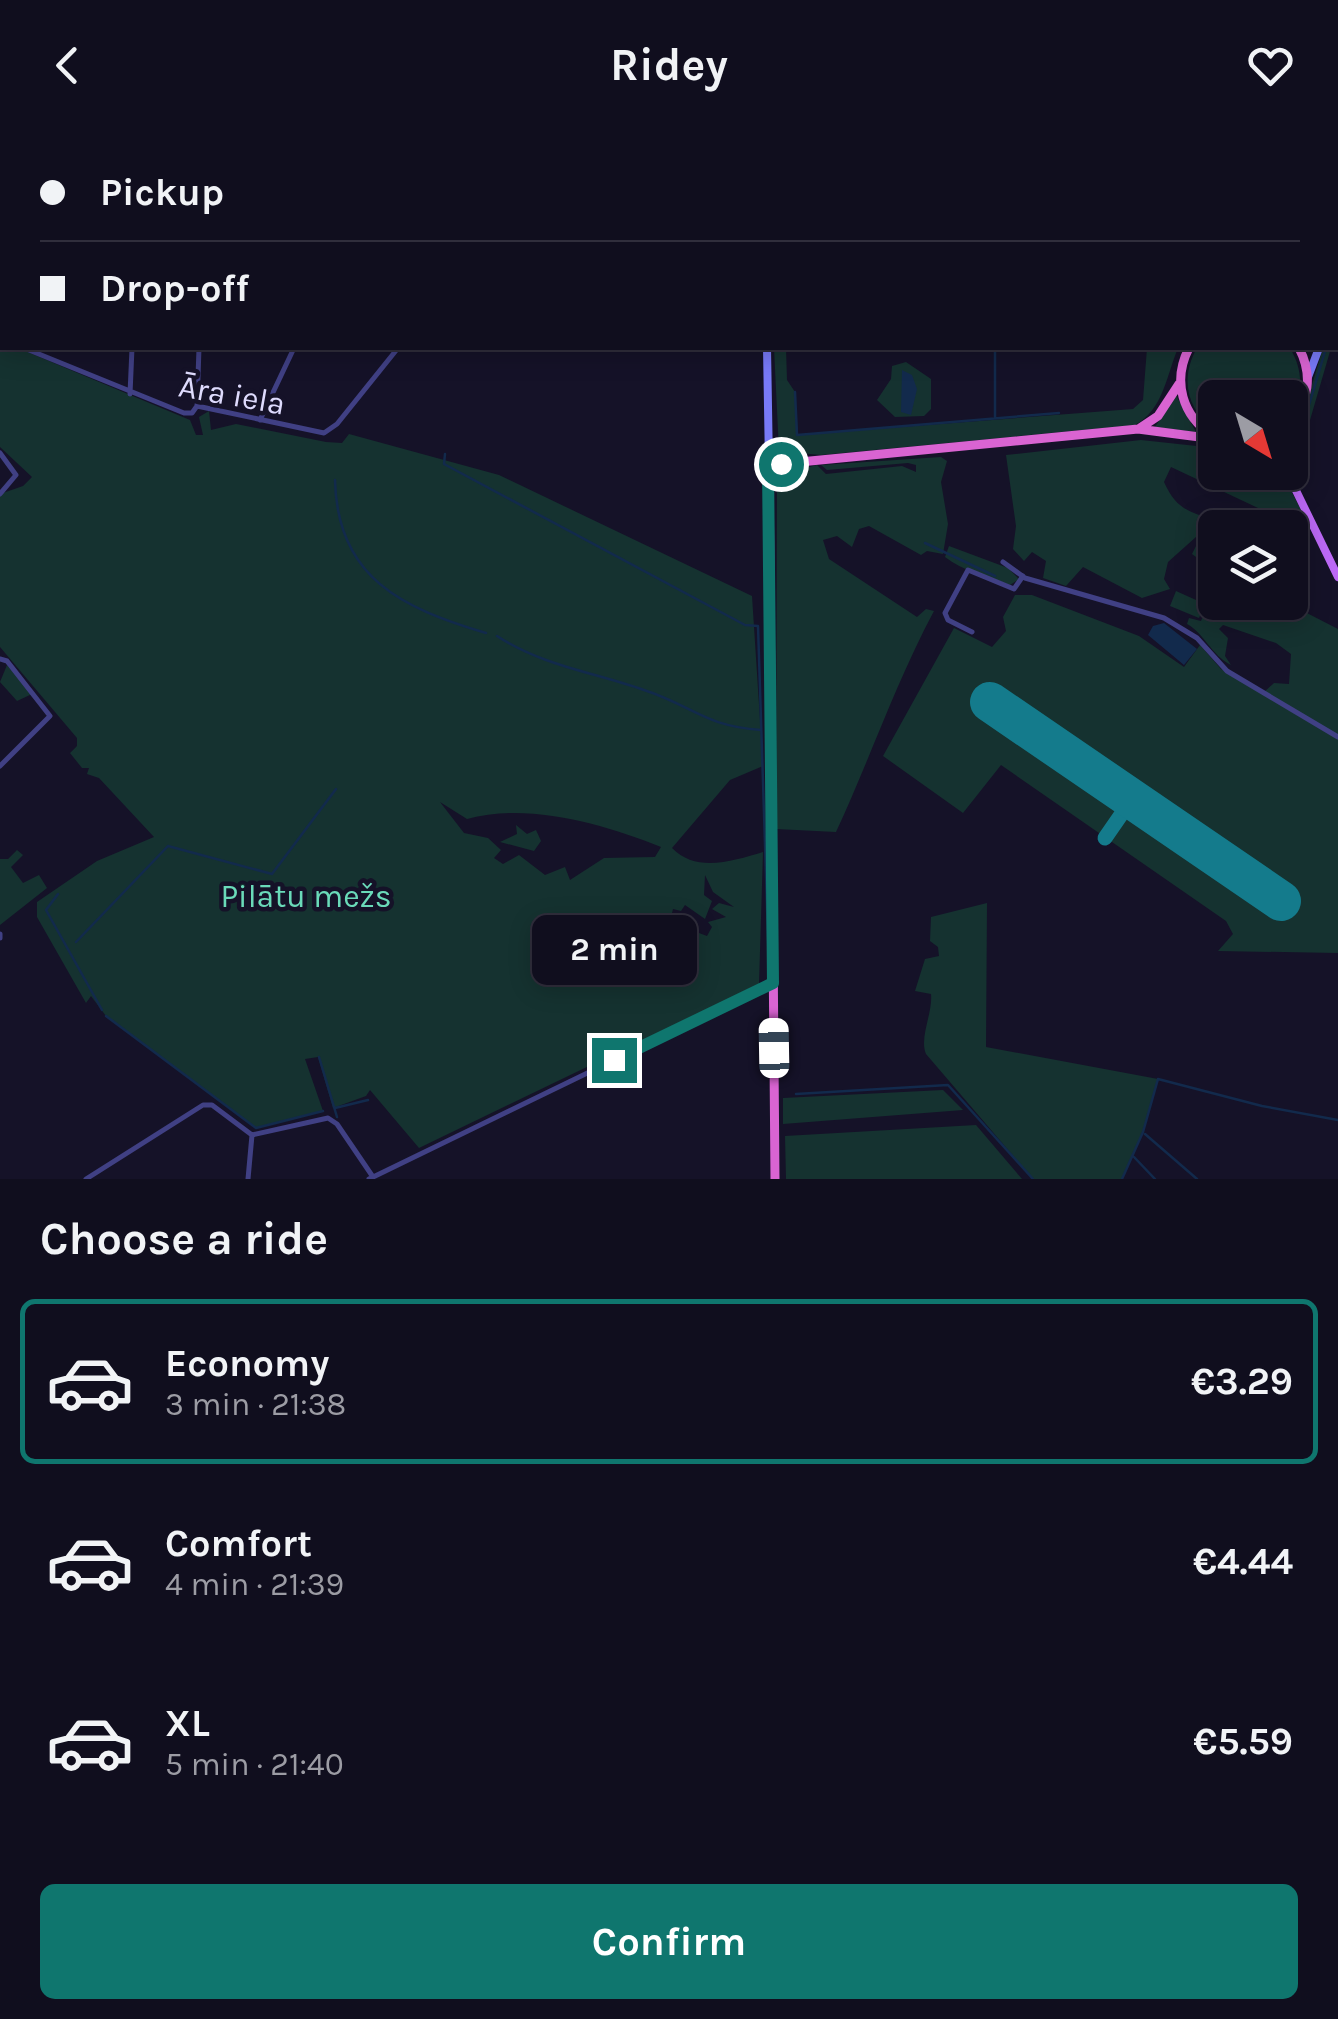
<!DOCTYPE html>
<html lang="en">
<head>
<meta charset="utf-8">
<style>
	:root { --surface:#100e1e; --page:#1e1c2b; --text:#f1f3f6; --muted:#9c9ca4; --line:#302e3c; --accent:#0f766e }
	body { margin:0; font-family:Karla,sans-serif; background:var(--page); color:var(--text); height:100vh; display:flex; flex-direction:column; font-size:38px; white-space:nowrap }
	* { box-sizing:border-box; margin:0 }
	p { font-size:32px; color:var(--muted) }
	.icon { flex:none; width:55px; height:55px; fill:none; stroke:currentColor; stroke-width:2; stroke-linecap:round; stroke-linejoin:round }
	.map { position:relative; height:1049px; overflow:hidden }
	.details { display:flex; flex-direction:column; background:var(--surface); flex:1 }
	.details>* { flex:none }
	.top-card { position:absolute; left:0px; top:0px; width:1340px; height:220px; box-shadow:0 5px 25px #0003,0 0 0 2px var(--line); display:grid; align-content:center; height:220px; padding:0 40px; background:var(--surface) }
	.needle { width:65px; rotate:142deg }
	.fabs { position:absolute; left:1198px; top:250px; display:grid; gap:20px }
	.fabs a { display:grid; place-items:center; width:110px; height:110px; border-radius:15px; background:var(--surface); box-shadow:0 5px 25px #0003,0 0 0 2px var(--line); font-size:50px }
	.end { position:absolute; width:45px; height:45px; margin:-22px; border:12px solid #0f766e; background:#fff; box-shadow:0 0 0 5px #fff }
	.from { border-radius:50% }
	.bubble { position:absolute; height:70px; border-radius:15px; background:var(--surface); box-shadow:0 5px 25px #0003,0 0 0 2px var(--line); font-size:32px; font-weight:700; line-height:70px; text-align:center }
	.car { position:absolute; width:30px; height:60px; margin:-30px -15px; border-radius:12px; box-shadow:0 0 8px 2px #0007; background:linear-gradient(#fff 24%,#345 0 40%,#fff 0 76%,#345 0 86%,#fff 0) }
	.top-card b { display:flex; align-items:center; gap:35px; height:95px; font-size:38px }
	.top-card b+b { border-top:2px solid var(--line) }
	.top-card i { width:25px; height:25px; background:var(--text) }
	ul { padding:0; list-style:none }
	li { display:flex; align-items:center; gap:30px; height:165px; margin:0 20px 15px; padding:0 20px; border:5px solid transparent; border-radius:15px }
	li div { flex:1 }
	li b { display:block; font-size:38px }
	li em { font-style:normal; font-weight:700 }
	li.selected { border-color:var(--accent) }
	li>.icon { width:90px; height:90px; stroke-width:1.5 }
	h2 { padding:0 40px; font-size:45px; line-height:120px }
	.button { display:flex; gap:20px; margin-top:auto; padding:20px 40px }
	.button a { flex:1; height:115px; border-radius:15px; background:var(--accent); color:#fff; font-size:40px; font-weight:700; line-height:115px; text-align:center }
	header { display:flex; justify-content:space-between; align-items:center; height:130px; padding:0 40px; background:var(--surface); font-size:45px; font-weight:700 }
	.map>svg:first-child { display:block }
	.green { fill:#153230; fill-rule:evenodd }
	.water { fill:#122a4c }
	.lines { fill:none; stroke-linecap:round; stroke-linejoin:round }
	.stream { stroke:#122a4c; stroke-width:2.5 }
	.taxiway { stroke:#147b8c; stroke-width:15 }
	.runway { stroke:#147b8c; stroke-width:40 }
	.minor { stroke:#404084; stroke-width:5 }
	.tertiary { stroke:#404084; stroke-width:6 }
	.secondary { stroke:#787af7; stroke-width:8 }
	.primary { stroke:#bc69f6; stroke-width:8 }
	.trunk { stroke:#d964d2; stroke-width:9 }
	.route { stroke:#0f766e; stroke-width:12 }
	.labels { text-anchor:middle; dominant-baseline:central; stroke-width:9; stroke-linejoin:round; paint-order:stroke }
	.street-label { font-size:32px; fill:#dedbfd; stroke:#151228 }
	.park-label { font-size:32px; fill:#6adab9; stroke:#151228 }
</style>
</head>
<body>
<header><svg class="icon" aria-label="back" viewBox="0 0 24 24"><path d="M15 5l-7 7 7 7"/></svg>Ridey<svg class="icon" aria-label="heart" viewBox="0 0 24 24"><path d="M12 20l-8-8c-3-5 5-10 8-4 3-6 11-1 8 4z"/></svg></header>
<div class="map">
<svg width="1338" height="1049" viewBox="0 0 1338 1049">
	<rect width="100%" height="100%" fill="#151228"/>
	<path class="green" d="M0 210 2 218H18L190 290 196 305H203L199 287 209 281 211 300 236 294 326 312 342 313 349 304 499 345 752 466 763 636 730 650 672 718C696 743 733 731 763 722L759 854 419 1018 370 960 366 966 333 978 318 927 305 929 323 981 256 998 106 886 91 866 86 873 37 787V772L97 731 154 707 99 648 87 644 89 638H82L70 623 77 616V608L0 517V364L23 356 32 347 0 317ZM440 672 467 689C528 672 604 694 661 717L655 727 604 728 570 750 565 737 545 745 519 725 503 734 494 728 501 720 488 708 464 703ZM705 745 713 762 734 777 719 773 712 779 726 787 708 792 712 797 707 806 699 803 687 810 685 817 669 796 673 779 681 781 685 775 705 789 712 771 704 765Z
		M774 218H786L787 250 795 262 798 305 1133 279 1143 270 1147 218H1178C1166 247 1163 280 1135 295L821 325 779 321Z
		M1197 218H1290C1303 240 1304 262 1290 283V268H1215V300C1186 280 1180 247 1197 218Z
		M1323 218H1331L1301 321 1291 325Z
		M906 232 931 249V279L924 286 895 287 877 270 891 249 892 236Z
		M1176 265 1196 302 1155 297Z
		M1141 310 1215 318V342L1282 343 1302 382 1293 387 1292 394 1171 337 1164 352C1176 379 1189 382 1215 390L1168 432 1164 449 1170 459 1142 468 1083 437 1066 456 1043 448 1046 431 1032 422 1024 431 1013 419 1016 396 1006 325Z
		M941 327 947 331 941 352 948 394 943 424 927 421 921 425 869 396 859 399 852 417 837 406 823 410 829 429 917 487 926 479 934 481C896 552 870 629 836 702L776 699 777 351 781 344 817 335 826 344 902 336 916 342V335L908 333 827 340 821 335Z
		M1198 412 1215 416V441L1192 424Z
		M949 416 1008 438 1019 449 1010 455C988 446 962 441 945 427Z
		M1215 456V472H1290V468L1301 480 1338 499V823L1218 821 1233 804 1226 791 1001 635 963 683 883 626 954 498 992 517 1006 501 1003 487 1015 465H1032L1139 506 1184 537 1200 515 1221 539 1263 563 1274 553 1289 554 1291 524 1276 513 1223 495 1219 499 1228 508 1225 526 1231 535C1211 525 1204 503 1187 494L1189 488 1201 491Z
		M1176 461 1205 474 1199 488 1170 476Z
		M7 535 32 564 17 571 0 552Z
		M516 695 527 704 536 700 541 711 534 721 500 712 517 704Z
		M17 720 23 725 11 737 23 753 39 745 47 758 0 795V729H8Z
		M987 773 986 917 1158 949 1143 1002 1122 1049H1033L926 924C919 907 933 883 931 864L915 861 925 829 939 826 938 817 930 811 931 787Z
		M943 960 963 980 783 994V968Z
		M976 995 1022 1049H786L785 1006Z"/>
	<path class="water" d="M902 240 912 245 917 259 911 285 901 282Z
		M1164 493 1197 519 1184 535 1148 505 1153 496Z"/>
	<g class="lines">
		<path class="stream" d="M998 0 1000 2
			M795 262 797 305 1059 283
			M995 287V218
			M1295 322 1326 218
			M445 324 444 334 745 495 758 496 769 839
			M1295 330 1302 351
			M335 350C337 448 402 478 486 503
			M925 413 995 446
			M497 506C543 536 593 542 644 560 693 576 704 596 761 600
			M58 764 46 780 102 880
			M76 812 168 716 272 744 336 659
			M106 886 256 998 323 981
			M319 927 337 987
			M796 964 948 955 1033 1049
			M335 978 368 970
			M1145 1004 1197 1049
			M1134 1027 1155 1049
			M1122 1049 1143 1002 1158 949 1262 976 1338 990"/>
		<path class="taxiway" d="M1105 708 1132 669"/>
		<path class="runway" d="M990 572 1281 771"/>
		<path class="minor" d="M302 0 303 2
			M1194 0 1197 2
			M1338 112V113
			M0 135 2 136
			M0 207 2 208
			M24 218 184 283H192L197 276 324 303 337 294 398 218
			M130 264 132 218
			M197 276 199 218
			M260 290 294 218
			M0 323 16 345 0 364
			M1003 432 1025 448 1164 488 1197 508 1227 541 1338 607
			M972 502 948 490 945 483 968 440 1014 459 1023 446
			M0 529 7 531 50 586 0 636
			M0 804V808
			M86 1049 203 975H212L252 1005 328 988 337 994 373 1047
			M248 1049 252 1005
			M369 1049 773 853"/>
		<path class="tertiary" d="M438 0 443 2
			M202 2V0
			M391 2 397 0
			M449 2 452 0
			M0 44 2 45"/>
		<path class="secondary" d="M766 0V2
			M1338 199V198
			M767 218 769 335
			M1308 247 1319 218"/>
		<path class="primary" d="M1128 0 1129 2
			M1287 342 1338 447"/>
		<path class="trunk" d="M1338 11V10
			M1189 218C1172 251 1182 286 1213 306
			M1290 294C1309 271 1313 245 1299 218
			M1140 298 1158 286 1179 254
			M775 1049 769 335 1138 299 1215 309"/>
	</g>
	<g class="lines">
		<path class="route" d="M614 930 773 853 768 335 781 334"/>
	</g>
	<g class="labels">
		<g class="street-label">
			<text transform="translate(232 265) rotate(10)">Āra iela</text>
		</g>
		<g class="park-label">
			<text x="306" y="766">Pilātu mežs</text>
		</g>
	</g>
</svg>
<div class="fabs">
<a><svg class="needle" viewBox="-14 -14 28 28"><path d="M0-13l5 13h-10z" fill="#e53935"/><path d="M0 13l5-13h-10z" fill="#9c9ca4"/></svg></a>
<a><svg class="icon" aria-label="layers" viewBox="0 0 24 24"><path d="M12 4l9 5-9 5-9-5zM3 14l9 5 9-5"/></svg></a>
</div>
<i class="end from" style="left:781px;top:334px"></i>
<i class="end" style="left:614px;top:930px"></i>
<div class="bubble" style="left:532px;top:785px;width:165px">2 min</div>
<i class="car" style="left:774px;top:918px;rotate:359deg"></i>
<div class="top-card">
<b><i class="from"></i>Pickup</b>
<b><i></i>Drop-off</b>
</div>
</div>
<section class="details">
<h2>Choose a ride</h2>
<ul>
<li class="selected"><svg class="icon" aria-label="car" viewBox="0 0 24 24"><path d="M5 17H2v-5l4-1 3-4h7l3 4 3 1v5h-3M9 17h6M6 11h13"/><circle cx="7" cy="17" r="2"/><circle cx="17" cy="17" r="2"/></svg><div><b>Economy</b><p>3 min · 21:38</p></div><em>€3.29</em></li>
<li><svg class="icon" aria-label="car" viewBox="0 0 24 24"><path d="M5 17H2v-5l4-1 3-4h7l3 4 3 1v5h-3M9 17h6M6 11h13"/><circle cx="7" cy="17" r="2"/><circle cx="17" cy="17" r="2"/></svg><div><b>Comfort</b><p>4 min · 21:39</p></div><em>€4.44</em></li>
<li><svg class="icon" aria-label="car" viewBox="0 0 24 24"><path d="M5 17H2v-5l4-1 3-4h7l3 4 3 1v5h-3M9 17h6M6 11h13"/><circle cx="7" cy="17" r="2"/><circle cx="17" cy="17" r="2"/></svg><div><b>XL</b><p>5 min · 21:40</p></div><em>€5.59</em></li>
</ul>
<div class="button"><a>Confirm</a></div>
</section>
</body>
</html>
